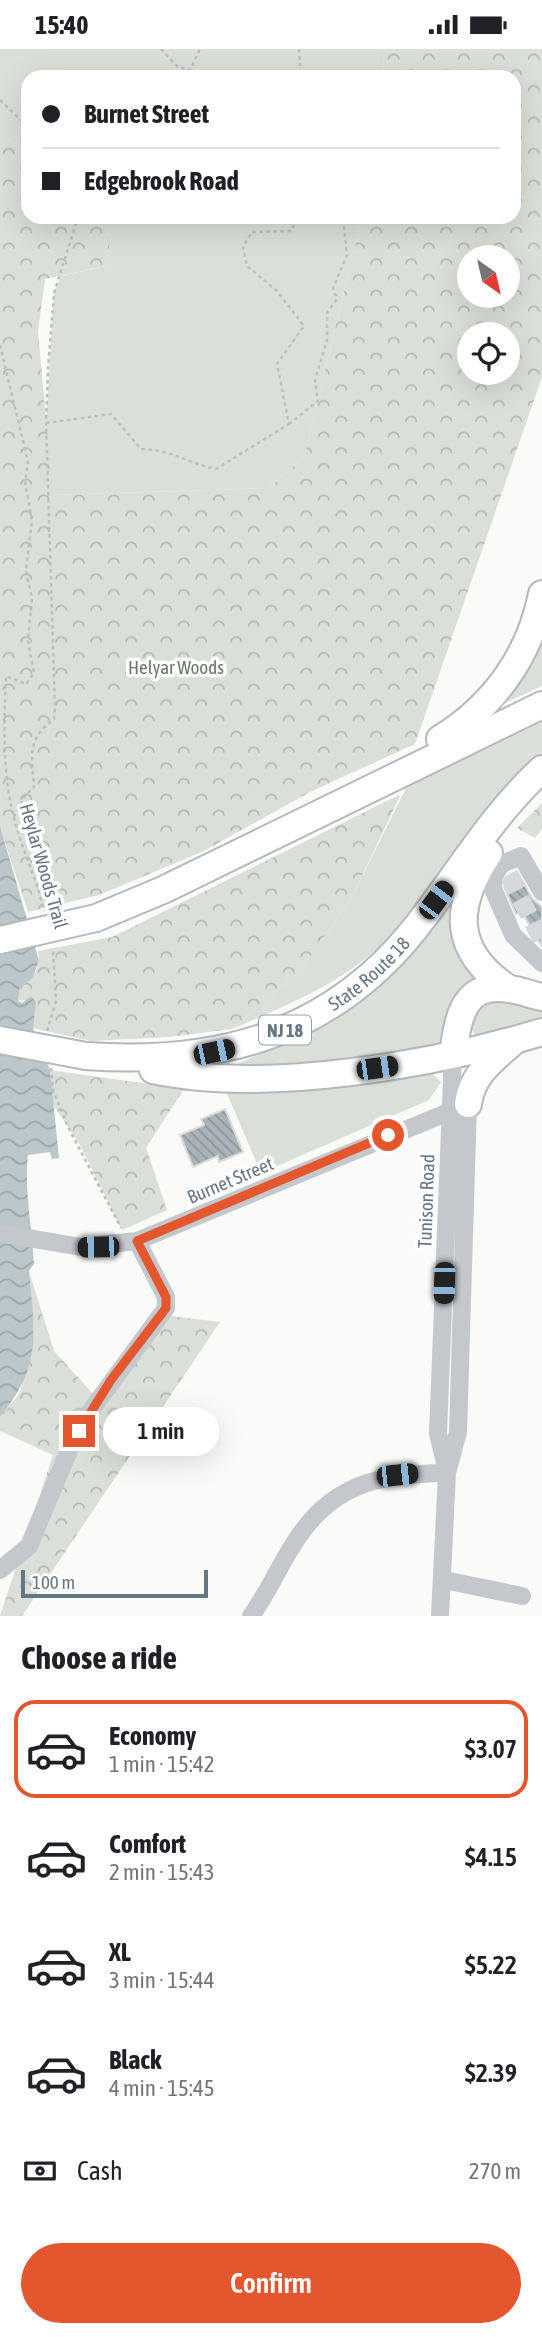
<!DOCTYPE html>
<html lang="en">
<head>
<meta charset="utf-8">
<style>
	:root { --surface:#fff; --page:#f2f2f2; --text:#202124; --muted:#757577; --line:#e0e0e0; --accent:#e4572e }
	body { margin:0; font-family:"Asap Condensed",sans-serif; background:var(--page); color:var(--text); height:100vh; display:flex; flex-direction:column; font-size:26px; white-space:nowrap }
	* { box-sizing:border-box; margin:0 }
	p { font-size:23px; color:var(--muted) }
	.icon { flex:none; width:38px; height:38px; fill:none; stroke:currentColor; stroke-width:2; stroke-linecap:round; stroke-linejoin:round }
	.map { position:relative; height:1567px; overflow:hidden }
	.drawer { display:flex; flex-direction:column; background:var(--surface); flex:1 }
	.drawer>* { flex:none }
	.hud { position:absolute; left:21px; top:21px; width:500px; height:154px; border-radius:21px; box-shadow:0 7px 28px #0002; display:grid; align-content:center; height:154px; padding:0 21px; background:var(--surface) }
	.needle { width:46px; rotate:146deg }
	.buttons { position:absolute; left:457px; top:196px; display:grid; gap:14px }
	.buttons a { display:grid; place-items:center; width:63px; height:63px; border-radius:50%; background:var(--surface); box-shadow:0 7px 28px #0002; font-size:35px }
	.scale { position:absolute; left:21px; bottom:18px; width:187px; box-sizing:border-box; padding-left:7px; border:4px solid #657683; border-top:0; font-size:19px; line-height:24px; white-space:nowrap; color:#657683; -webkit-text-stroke:5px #fff; paint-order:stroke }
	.end { position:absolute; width:32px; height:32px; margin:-16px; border:9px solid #e4572e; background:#fff; box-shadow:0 0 0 4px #fff }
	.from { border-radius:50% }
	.bubble { position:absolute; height:49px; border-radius:24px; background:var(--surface); box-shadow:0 7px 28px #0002; font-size:23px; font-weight:600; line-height:49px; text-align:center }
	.car { position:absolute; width:21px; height:42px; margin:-21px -10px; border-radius:9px; box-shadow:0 0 5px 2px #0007; background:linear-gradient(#222 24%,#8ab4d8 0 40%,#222 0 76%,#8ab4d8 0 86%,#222 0) }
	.hud b { display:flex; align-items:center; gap:24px; height:66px; font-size:26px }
	.hud b+b { border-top:2px solid var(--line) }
	.hud i { width:18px; height:18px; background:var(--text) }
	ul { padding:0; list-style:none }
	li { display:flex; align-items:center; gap:21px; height:98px; margin:0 14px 10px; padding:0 7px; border:4px solid transparent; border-radius:21px }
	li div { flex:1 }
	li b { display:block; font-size:26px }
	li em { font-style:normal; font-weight:600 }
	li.active { border-color:var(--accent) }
	li>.icon { width:63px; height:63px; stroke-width:1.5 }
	h2 { padding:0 21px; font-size:32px; line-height:84px }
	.pay { display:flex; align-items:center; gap:18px; height:77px; padding:0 21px; font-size:26px }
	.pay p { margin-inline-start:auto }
	.action { display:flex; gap:14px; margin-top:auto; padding:14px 21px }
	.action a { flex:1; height:80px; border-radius:42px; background:var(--accent); color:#fff; font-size:28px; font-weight:600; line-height:80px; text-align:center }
	.status { display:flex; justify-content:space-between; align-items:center; height:49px; padding:0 35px; background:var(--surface); direction:ltr }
	.status svg { height:19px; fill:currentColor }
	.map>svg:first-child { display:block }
	.green { fill:#dadfd7 }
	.forest { fill:url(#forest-crowns); fill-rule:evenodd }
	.water { fill:url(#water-waves) }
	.building { fill:url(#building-back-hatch); stroke:#dcdcda; stroke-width:2 }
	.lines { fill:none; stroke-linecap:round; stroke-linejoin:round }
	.minor-tunnel { stroke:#d5d9db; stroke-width:18; stroke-dasharray:18 9; stroke-linecap:butt }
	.highway-casing { stroke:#b4b9bd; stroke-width:30 }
	.path { stroke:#bbbfc2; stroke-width:2.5; stroke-dasharray:3.5 3.5; stroke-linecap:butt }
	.minor { stroke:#c3c8cc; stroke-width:18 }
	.highway { stroke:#fff; stroke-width:26 }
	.highway-bridge-casing { stroke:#b4b9bd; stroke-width:30; stroke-linecap:butt }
	.highway-bridge { stroke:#fff; stroke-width:26 }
	.route { stroke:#e4572e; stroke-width:9 }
	.labels { text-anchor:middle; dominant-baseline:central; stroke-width:7; stroke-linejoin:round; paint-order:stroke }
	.shield { fill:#fff; stroke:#939fa8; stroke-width:2 }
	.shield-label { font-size:18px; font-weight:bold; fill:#657683 }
	.park-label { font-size:19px; fill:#687a64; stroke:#fff }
	.street-label { font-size:19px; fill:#657683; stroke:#fff }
</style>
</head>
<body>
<div class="status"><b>15:40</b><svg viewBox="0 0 49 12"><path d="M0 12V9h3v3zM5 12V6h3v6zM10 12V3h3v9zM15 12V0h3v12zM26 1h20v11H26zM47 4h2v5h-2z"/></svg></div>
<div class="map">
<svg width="542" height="1567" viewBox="0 0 542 1567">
	<defs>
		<pattern id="forest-crowns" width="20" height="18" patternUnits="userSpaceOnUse" patternTransform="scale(1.75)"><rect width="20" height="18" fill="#dadfd7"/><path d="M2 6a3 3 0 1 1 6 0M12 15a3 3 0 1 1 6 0" fill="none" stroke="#b4b9b4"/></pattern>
		<pattern id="water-waves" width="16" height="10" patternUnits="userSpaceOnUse" patternTransform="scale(1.75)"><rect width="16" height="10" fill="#bbc7cb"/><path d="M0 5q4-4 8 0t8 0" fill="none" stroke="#9ca6aa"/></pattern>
		<pattern id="building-back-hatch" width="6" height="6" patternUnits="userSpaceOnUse" patternTransform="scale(1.75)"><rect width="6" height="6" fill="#aab3b9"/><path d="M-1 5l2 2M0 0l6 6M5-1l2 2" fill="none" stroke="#8e969c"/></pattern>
	</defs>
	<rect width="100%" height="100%" fill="#fafaf8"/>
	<path class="green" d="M0 0H377L384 7 383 28H28V102L0 85Z
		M92 168H362L304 408 269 439 52 446 46 374 54 244 61 227 106 217 111 188Z
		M542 572V637L490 661Z
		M542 673V705C476 755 440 834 384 893 342 935 285 957 232 980L300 922 350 852 407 737Z
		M471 826 480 933 446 997C378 1009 305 1027 235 1016L329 975 393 924Z
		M488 947 542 953V972L477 988 469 978 473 960Z
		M429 1022 441 1033 429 1051 261 1124 225 1040Z"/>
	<path class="forest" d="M377 0H542V328L415 695 310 743 204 802 99 846 28 863 0 778V85L28 102V168H92L111 188 106 217 45 230 38 282 53 446 269 439 304 408 362 168H514V28H383L384 7ZM469 208H508V247H469ZM469 285H508V324H469Z
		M401 745 350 852 300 922 232 980 169 988 91 992 33 979 25 951 18 952 20 937C34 929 41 919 38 902L112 888Z
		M542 754V780L535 789 517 779Z
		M50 1021 184 1040 146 1099 167 1161 122 1181 80 1096 52 1054Z
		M29 1222 54 1302 105 1358 163 1266 220 1273 22 1567H0L53 1406 0 1382V1368L20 1344 34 1282Z"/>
	<path class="water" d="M0 777 39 912 32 930 20 938 18 952 22 954 31 947 36 953 33 979 50 1021 59 1109 52 1110 50 1103 28 1106C24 1138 32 1179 34 1215L29 1222C35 1285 42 1317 0 1368Z"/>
	<path class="building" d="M517 822 532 849 542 858V898L522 863 516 865 504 838 507 827Z
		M225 1060 243 1103 219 1113 218 1107 193 1118 180 1086 204 1076 201 1070Z"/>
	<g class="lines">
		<path class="minor-tunnel" d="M508 826 542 891"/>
		<defs>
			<g id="highway">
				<path d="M440 690C494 657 530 606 542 545"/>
				<path d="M489 804C453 858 452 902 509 940"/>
				<path d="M96 869 163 841 542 656"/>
				<path d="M453 1005C458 971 462 932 509 940 520 941 531 946 542 948"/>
				<path id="s1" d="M86 1007C216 1016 328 987 413 882 456 828 491 767 542 720"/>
				<path d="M153 1021C266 1045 432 1016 542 983"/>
				<path d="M468 1055C472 1026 491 1012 513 993"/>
			</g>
		</defs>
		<use href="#highway" class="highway-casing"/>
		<path class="path" d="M161 0 178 18 190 21 200 0
			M299 0 301 28
			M0 51 28 78
			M0 296 28 413 25 434 32 471 26 522 32 549 28 592 34 624 26 635 6 627C4 674 2 723 14 769 22 801 37 830 44 862
			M46 374 111 365 141 400C174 401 186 414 216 420L289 375 277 315 304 277 277 242 247 217 243 197 252 183 291 182 298 168
			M289 375 318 352 315 331 327 291V264L337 250 333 239 347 206 343 168
			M14 768 24 748 34 738C32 706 26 691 54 670L55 658 46 374 48 319 54 244 78 168
			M47 982 56 952 53 900
			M51 1019 53 1041 68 1078 121 1179"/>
		<path class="minor" d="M542 843 521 807 502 815 493 827V840L513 886 542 914
			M0 1184 81 1198 137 1192 468 1055 458 1383 447 1424 440 1567
			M447 1421 438 1385 453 1005
			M0 1521 29 1497 69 1401 89 1364 166 1259V1248L137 1192
			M444 1531 522 1547
			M251 1567C270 1541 282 1510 301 1484 339 1431 387 1425 447 1424"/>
		<use href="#highway" class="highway"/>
		<defs>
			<path id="highway-bridge" d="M0 891 96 869
				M0 991 86 1007"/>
		</defs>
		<use href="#highway-bridge" class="highway-bridge-casing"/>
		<use href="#highway-bridge" class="highway-bridge"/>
	</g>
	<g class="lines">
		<path class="route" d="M79 1382 111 1331 166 1259V1248L137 1192 388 1086"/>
	</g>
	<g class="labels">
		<rect class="shield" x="259" y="966.5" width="52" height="29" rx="5"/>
		<g class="shield-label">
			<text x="285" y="981">NJ 18</text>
		</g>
		<g class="park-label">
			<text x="176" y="618">Helyar Woods</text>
		</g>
		<g class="street-label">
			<text transform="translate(44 817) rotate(74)">Heylar Woods Trail</text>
			<text stroke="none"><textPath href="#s1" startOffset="304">State Route 18</textPath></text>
			<text transform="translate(230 1131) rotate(-23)">Burnet Street</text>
			<text transform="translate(426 1152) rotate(-88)">Tunison Road</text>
		</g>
	</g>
</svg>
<div class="buttons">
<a><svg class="needle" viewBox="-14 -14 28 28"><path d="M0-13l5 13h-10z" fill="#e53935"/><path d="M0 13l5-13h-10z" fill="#757577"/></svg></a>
<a><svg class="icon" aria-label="locate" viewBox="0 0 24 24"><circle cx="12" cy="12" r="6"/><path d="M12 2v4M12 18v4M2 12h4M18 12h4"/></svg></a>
</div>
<div class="scale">100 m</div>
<i class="end from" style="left:388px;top:1086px"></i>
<i class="end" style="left:79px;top:1382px"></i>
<div class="bubble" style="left:103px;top:1358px;width:116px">1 min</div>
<i class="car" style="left:436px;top:851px;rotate:37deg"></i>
<i class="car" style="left:214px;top:1003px;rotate:78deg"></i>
<i class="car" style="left:377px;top:1019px;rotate:82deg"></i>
<i class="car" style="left:98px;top:1198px;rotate:269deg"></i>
<i class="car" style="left:444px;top:1234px;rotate:182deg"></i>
<i class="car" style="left:397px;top:1426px;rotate:84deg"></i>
<div class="hud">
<b><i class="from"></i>Burnet Street</b>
<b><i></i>Edgebrook Road</b>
</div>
</div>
<section class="drawer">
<h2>Choose a ride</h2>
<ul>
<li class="active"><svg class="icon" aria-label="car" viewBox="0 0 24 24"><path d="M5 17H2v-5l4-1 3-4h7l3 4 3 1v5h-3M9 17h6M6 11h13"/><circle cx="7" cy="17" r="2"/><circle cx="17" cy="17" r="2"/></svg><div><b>Economy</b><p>1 min · 15:42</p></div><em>$3.07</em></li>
<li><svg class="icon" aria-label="car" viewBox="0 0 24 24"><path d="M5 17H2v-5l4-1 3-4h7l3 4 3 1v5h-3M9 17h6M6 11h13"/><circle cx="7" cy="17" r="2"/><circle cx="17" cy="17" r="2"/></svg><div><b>Comfort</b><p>2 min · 15:43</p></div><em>$4.15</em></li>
<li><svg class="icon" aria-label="car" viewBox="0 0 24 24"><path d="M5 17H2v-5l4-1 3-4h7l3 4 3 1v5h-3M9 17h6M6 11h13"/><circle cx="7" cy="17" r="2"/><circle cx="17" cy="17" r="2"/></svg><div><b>XL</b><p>3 min · 15:44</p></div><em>$5.22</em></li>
<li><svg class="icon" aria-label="car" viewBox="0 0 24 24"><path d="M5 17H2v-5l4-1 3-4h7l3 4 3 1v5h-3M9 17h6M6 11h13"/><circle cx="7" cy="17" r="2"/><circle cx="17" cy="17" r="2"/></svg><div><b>Black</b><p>4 min · 15:45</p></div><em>$2.39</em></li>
</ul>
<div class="pay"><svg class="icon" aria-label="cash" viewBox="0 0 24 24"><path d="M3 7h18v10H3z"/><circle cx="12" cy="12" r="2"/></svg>Cash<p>270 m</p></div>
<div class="action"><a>Confirm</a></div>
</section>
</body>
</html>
